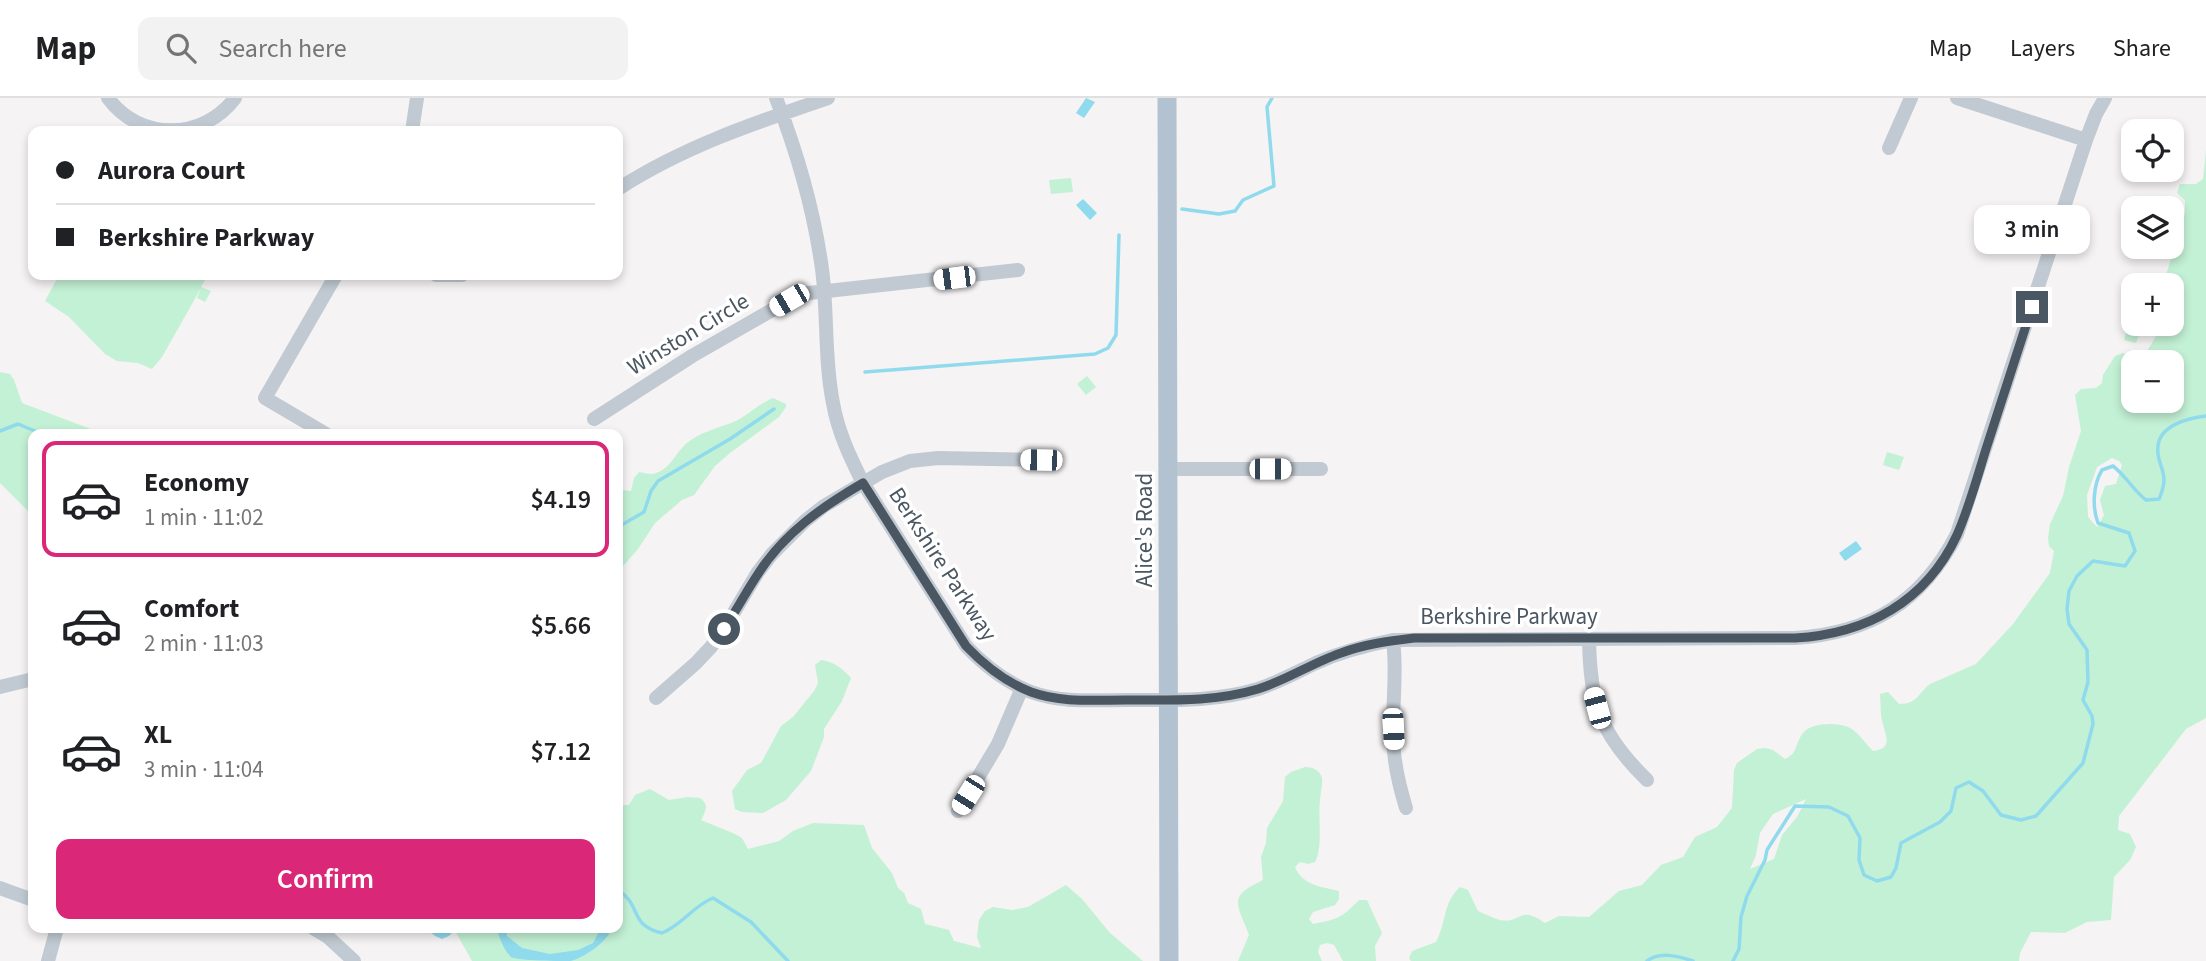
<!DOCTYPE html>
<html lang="en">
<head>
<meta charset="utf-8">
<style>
	:root { --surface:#fff; --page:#f2f2f2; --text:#202124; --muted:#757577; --line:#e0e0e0; --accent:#db2777 }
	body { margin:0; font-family:"Source Sans 3",sans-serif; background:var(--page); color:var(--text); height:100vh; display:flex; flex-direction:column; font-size:26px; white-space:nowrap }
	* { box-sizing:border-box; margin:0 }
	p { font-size:23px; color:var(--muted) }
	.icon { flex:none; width:38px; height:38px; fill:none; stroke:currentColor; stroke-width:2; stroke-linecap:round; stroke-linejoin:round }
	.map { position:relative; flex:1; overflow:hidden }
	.sheet { position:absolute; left:28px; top:331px; width:595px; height:504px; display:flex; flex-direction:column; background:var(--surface); border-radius:14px; box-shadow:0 4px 10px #0003 }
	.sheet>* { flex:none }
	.banner { position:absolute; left:28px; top:28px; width:595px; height:154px; border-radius:14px; box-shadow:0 4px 10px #0003; display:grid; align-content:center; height:154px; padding:0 28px; background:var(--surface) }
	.buttons { position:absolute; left:2121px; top:21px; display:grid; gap:14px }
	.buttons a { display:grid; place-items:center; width:63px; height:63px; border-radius:14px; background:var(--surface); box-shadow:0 4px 10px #0003; font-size:35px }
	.end { position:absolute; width:32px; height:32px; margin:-16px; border:9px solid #4a5661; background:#fff; box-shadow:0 0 0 4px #fff }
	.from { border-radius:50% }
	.bubble { position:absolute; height:49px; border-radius:14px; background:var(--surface); box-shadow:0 4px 10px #0003; font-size:23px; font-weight:600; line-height:49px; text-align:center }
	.car { position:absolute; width:21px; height:42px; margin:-21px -10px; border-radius:9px; box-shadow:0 0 5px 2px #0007; background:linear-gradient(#fff 24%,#345 0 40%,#fff 0 76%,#345 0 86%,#fff 0) }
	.banner b { display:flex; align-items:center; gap:24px; height:66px; font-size:26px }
	.banner b+b { border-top:2px solid var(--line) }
	.banner i { width:18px; height:18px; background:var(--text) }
	ul { padding:12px 0 0; list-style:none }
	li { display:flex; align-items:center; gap:21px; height:116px; margin:0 14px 10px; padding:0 14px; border:4px solid transparent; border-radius:14px }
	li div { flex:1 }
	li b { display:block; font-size:26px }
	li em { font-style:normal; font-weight:600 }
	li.on { border-color:var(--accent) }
	li>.icon { width:63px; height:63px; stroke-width:1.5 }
	.cta { display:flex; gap:14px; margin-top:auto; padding:14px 28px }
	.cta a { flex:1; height:80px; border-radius:14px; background:var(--accent); color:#fff; font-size:28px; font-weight:600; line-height:80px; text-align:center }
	header { display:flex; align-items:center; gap:42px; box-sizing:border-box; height:98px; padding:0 35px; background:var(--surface); border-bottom:2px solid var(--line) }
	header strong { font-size:33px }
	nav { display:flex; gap:38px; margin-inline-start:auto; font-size:24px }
	.search { width:490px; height:63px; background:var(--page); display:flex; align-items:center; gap:18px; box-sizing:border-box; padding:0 24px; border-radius:14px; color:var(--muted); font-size:26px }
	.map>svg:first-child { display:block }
	.green { fill:#c3f1d5; fill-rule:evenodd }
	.water { fill:#90daee }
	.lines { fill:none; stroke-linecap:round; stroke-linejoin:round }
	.stream { stroke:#90daee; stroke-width:3.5 }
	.minor { stroke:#c1cad2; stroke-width:14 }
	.major { stroke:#b3c2d1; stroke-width:19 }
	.route { stroke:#4a5661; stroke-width:9 }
	.labels { text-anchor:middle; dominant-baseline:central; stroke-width:7; stroke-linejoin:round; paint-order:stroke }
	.street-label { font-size:23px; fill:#4a5661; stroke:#fff }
</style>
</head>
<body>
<header>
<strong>Map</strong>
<div class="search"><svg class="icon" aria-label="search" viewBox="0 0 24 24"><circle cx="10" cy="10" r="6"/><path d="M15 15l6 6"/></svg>Search here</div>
<nav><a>Map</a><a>Layers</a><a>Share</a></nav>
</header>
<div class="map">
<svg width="2206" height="863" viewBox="0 0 2206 863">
	<rect width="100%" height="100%" fill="#f5f3f3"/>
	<path class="green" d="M2206 52V620L2186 631 2119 718 2118 732 2130 736 2136 749 2130 762 2114 779 2111 822 2087 824 2065 835 2031 834 2020 855 2019 863H1411L1409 860 1412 853 1436 844C1446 826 1443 804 1460 789L1468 792 1478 813C1485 816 1493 820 1500 822 1522 826 1518 806 1545 825L1559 818 1589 819 1619 793 1642 787 1661 767 1683 759 1695 739 1717 729 1732 710 1734 672 1737 665 1757 651 1765 650 1773 652 1785 661C1798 656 1795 645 1803 635 1811 624 1838 624 1850 630 1858 634 1866 646 1873 653 1893 650 1886 640 1883 626 1880 617 1881 606 1880 596L1888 594 1899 606C1918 606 1918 595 1930 586L1976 566 2013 526 2050 475 2054 453 2049 448 2048 440 2050 426 2063 398 2069 369 2081 333 2075 297 2081 291 2096 290 2102 285 2103 277 2115 258 2123 255 2138 259 2146 255 2163 226H2172V187H2163L2185 115V102L2177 95 2180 86H2196L2203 81ZM2133 264H2172V303H2133ZM2112 360 2119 363 2122 367 2116 386 2105 388 2100 402 2104 417 2097 429 2088 419 2087 397 2097 369ZM1806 701 1797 719 1782 737 1774 761 1750 771 1756 757 1760 735 1773 716Z
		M1071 80 1073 94 1051 96 1049 82Z
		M59 177H208L201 189 211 193 205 204 197 200 201 190 162 259 152 271 138 265 117 263 105 256 69 219 45 203Z
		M2129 224 2142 228 2136 245 2124 242Z
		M0 274 10 276 14 282 22 305 104 336H33V418L0 385Z
		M1087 278 1096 289 1086 297 1077 286Z
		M773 300 786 306V309L779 319 730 355 715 368 694 397 682 402 655 425 638 451 618 474V398L622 392 631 393 634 380 639 374C644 375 651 377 656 375 671 370 676 354 687 345 699 335 717 330 731 325 747 319 758 306 773 300Z
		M1887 354 1904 359 1899 372 1883 367Z
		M821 562C833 563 843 571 851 580L842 603 824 631V639L811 673 786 702 763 715 742 714 735 711 732 693 747 672 761 665 781 628 793 619 814 593 818 585 815 567Z
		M1305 669C1312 669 1320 672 1322 680 1323 687 1320 696 1320 703 1318 720 1323 750 1315 764L1308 766 1300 764 1295 769C1302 787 1322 789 1339 793V801L1335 807 1313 814 1309 821 1313 826C1339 821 1341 820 1359 802H1367L1382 835 1375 848 1376 863H1343L1334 847 1327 845 1320 847 1318 854 1322 863H1238L1249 837C1237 805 1227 799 1263 782L1261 759 1266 745 1267 730 1283 703 1285 679 1291 674Z
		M650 691 669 702 688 699 700 700C710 707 705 714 701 722L735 736 742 740 748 751 779 743 793 733 813 725 864 727 872 750 892 775 898 790 904 795 908 805 921 811 925 826 949 832 954 843 981 850 977 839 979 822 985 813 993 809 1012 812 1028 809 1066 787 1082 801 1110 835 1143 863H472L455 833 457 830H618V703L622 707H629L635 697Z"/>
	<path class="water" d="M1086 0 1095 4 1084 20 1076 15Z
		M1083 101 1097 115 1090 122 1076 107Z
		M1856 443 1862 451 1845 463 1839 455Z
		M426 830H457L449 838 442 841 435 838Z
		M496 830H506L507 838 522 850 550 856 578 852 593 845 601 830H609L610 834C605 845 583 860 571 863 562 863 518 863 511 859 503 851 500 840 496 830Z"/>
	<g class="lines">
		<path class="stream" d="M1182 111 1219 116 1235 113 1243 102 1274 88 1267 9 1272 0
			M865 274 1095 256 1108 250 1116 237 1119 137
			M0 333 18 326 42 336
			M618 429 644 414 651 393 658 383 730 341 774 311
			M618 792C642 807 629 828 662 835 682 827 693 808 713 800L751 824 788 863
			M1647 863C1660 853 1678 858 1693 863
			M1733 863 1739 851 1741 819 1747 798 1765 762 1767 752 1795 708 1829 709 1848 718 1860 740 1859 762 1864 777 1877 783 1891 779 1896 770 1901 745 1940 724 1951 713 1956 690 1969 684 1983 693 2001 717 2021 722 2036 718 2083 665 2093 626 2092 618 2083 602 2088 584 2087 552 2069 526 2067 511 2069 493 2077 478 2093 463 2125 468 2135 453 2129 435 2098 425C2092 409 2093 387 2102 372L2113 368C2126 378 2133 392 2146 402L2159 401C2172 373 2155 368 2158 348 2160 327 2189 320 2206 318"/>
		<path class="minor" d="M108 0C139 43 203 43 235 0
			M776 0C797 54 814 113 822 171 828 215 824 261 833 305 838 334 850 359 863 385L966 548C985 568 1005 584 1031 594 1061 605 1094 602 1126 602 1170 602 1215 604 1258 591 1279 584 1297 574 1316 565 1341 554 1367 547 1393 542L1795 540C1871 535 1922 504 1957 436L2086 42 2096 16 2105 0
			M1957 0 2086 42
			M412 33 417 0
			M1889 50 1911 0
			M618 91C683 49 754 25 828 0
			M436 177H462
			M594 321 692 258 800 196 1018 172
			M326 336 265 300 336 177
			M1168 371H1321
			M1589 540C1590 606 1600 636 1647 682
			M1393 542C1397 572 1393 600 1393 629 1392 656 1398 684 1406 710
			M0 589 33 581
			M656 600 696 565 711 549 724 531 758 474 772 456 805 423 824 408 882 374 910 363 938 360 1041 362
			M958 713 998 646 1022 590
			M0 790 33 802
			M313 830 328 839 354 863
			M48 863 57 830"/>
		<path class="major" d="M1167 0 1169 863"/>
	</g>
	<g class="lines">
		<path class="route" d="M724 531C736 513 746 494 758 476 784 435 822 409 863 385L966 548C985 568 1005 584 1031 594 1061 605 1094 602 1126 602 1170 602 1215 604 1258 591 1287 582 1312 565 1341 555 1365 546 1389 543 1414 540H1795C1866 536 1926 504 1957 437 1969 410 1977 380 1986 351 2001 304 2017 256 2032 209"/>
	</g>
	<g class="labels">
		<g class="street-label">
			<text transform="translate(688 236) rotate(-31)">Winston Circle</text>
			<text transform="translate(1144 432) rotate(-90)">Alice's Road</text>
			<text transform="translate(943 466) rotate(57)">Berkshire Parkway</text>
			<text x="1509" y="518">Berkshire Parkway</text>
		</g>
	</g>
</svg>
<div class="buttons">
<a><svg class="icon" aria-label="locate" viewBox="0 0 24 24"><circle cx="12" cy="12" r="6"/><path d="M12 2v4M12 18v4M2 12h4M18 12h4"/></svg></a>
<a><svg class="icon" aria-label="layers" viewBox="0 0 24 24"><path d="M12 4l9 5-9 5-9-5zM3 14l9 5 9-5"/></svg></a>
<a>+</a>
<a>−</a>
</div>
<i class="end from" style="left:724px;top:531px"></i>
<i class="end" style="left:2032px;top:209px"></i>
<div class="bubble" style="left:1974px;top:107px;width:116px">3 min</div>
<i class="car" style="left:954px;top:180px;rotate:263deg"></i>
<i class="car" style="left:789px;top:202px;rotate:240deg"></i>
<i class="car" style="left:1041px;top:362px;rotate:271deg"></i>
<i class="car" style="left:1270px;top:371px;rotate:90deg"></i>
<i class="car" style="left:1597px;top:610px;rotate:345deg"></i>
<i class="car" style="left:1393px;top:631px;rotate:177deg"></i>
<i class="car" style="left:968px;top:697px;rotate:212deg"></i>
<div class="banner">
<b><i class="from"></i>Aurora Court</b>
<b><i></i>Berkshire Parkway</b>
</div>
<section class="sheet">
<ul>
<li class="on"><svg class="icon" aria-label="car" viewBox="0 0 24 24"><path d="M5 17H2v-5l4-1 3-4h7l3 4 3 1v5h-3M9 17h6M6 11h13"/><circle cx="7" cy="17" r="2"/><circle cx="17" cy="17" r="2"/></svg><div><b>Economy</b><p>1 min · 11:02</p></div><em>$4.19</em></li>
<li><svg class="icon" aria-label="car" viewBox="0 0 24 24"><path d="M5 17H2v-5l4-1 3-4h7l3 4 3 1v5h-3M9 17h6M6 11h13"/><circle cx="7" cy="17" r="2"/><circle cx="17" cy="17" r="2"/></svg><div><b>Comfort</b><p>2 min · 11:03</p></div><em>$5.66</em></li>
<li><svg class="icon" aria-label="car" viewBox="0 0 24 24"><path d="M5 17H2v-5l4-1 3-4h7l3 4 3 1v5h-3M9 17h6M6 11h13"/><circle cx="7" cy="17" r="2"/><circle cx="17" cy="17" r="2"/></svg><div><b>XL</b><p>3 min · 11:04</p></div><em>$7.12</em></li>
</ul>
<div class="cta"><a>Confirm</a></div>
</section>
</div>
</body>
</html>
